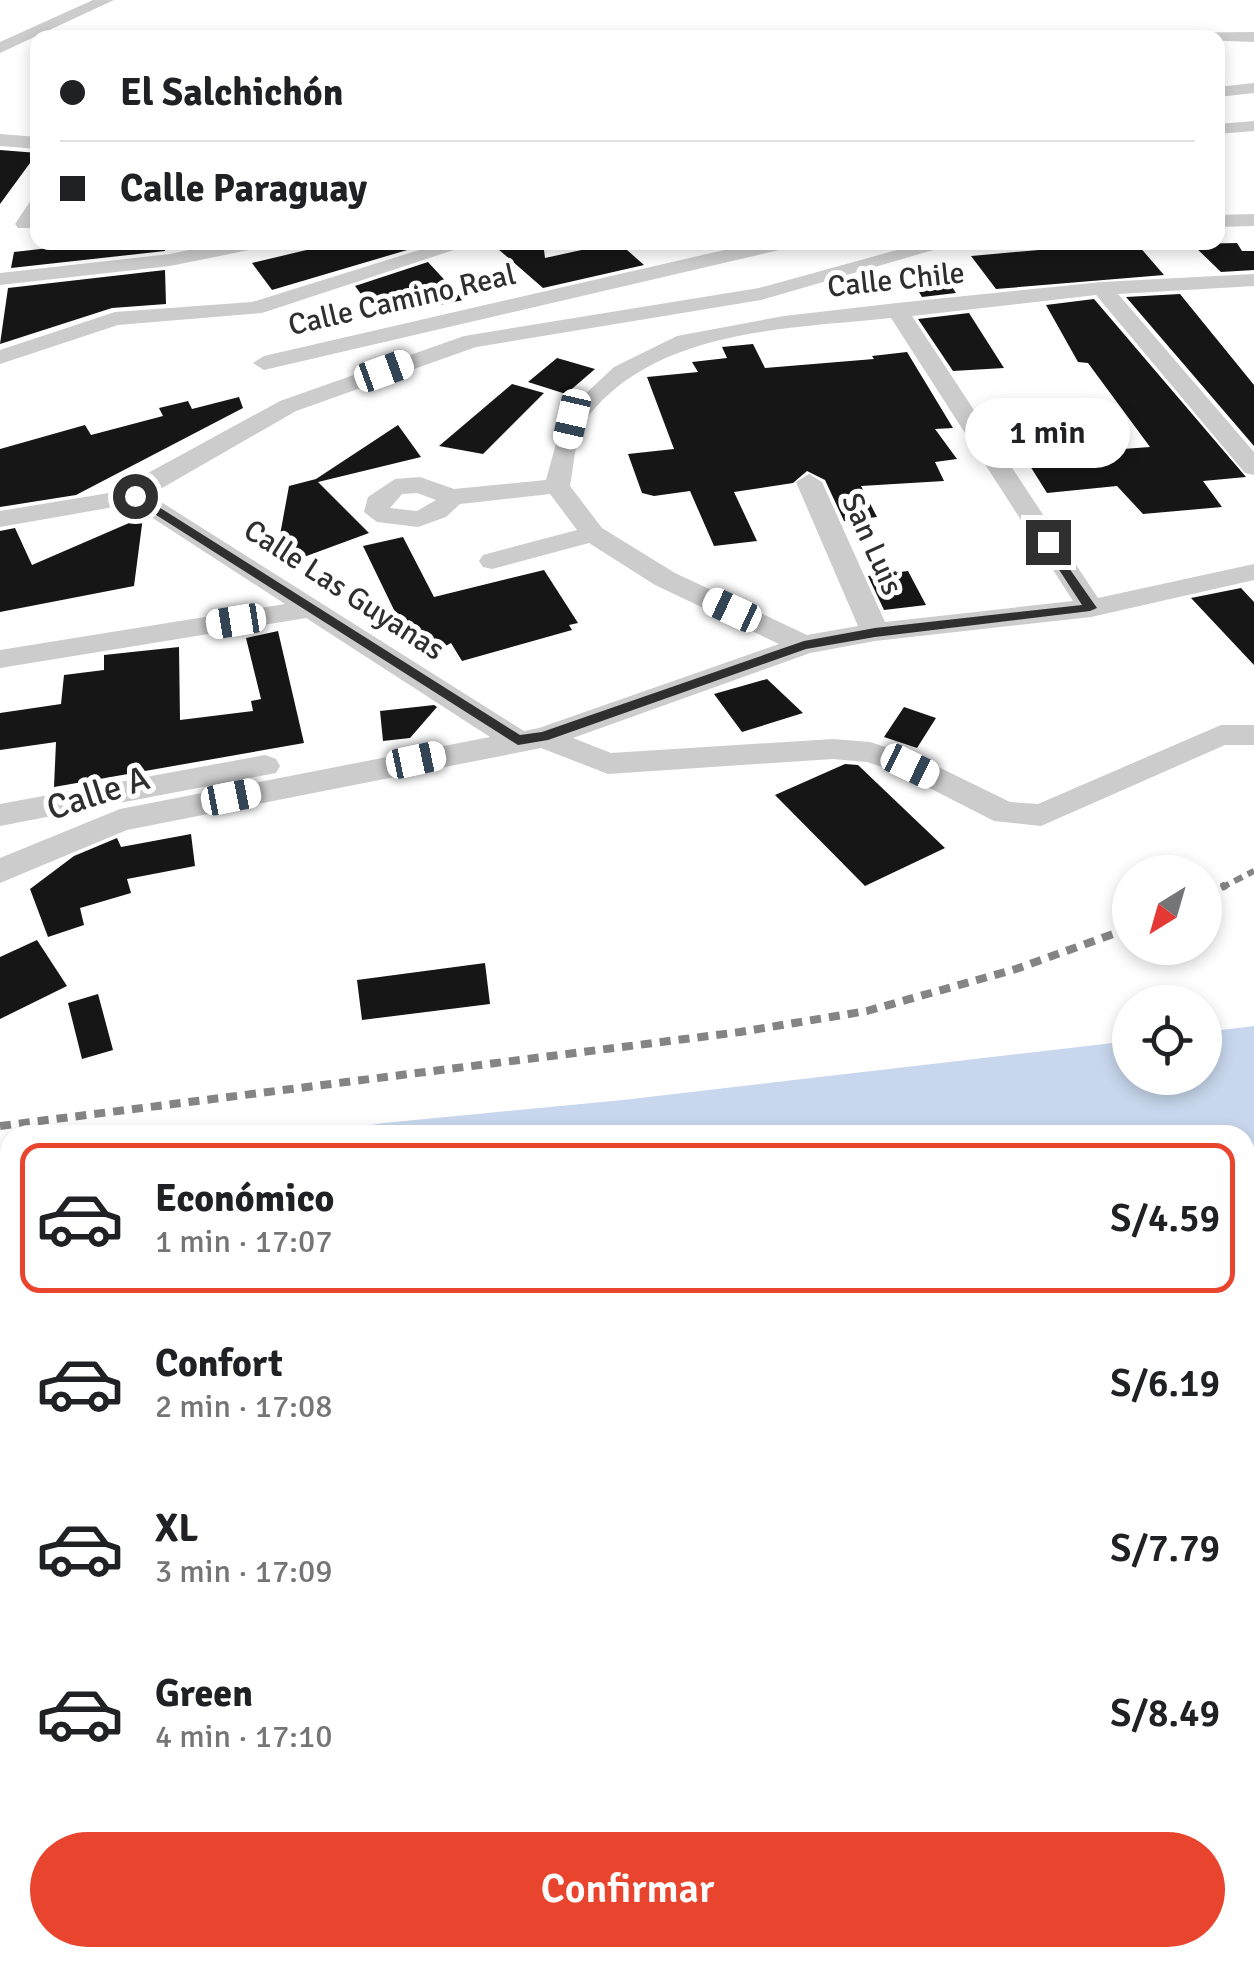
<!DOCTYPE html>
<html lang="es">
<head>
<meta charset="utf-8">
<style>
	:root { --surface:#fff; --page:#f6f6f6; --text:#202124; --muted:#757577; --line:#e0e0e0; --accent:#e9452e }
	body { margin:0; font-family:Signika,sans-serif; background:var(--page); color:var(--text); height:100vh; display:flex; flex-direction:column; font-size:38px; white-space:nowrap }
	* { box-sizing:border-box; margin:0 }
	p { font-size:32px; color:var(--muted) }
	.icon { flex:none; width:55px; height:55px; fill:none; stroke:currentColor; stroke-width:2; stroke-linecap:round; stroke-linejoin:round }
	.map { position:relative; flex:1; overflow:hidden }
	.sheet { position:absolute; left:0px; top:1125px; width:1255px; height:842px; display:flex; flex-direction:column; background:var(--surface); border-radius:30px 30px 0 0; box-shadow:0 5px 15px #0003 }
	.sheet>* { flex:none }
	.hud { position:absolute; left:30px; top:30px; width:1195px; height:220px; border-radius:20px; box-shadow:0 5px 15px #0003; display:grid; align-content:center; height:220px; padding:0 30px; background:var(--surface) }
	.needle { width:65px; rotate:217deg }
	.controls { position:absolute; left:1112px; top:855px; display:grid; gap:20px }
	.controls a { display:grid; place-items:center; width:110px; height:110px; border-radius:50%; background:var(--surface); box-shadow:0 5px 15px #0003; font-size:50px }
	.end { position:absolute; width:45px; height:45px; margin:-22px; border:12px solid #2f2f2f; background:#fff; box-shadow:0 0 0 5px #fff }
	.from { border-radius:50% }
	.bubble { position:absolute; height:70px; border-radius:35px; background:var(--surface); box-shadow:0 5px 15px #0003; font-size:32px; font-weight:600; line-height:70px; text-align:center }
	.car { position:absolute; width:30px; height:60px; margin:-30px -15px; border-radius:12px; box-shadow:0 0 8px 2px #0007; background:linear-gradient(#fff 24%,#345 0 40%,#fff 0 76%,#345 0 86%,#fff 0) }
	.hud b { display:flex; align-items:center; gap:35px; height:95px; font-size:38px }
	.hud b+b { border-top:2px solid var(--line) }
	.hud i { width:25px; height:25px; background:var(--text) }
	ul { padding:18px 0 0; list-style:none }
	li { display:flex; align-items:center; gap:30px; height:150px; margin:0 20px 15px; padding:0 10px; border:5px solid transparent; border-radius:20px }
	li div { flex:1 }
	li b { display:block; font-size:38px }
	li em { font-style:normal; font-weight:600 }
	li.active { border-color:var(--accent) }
	li>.icon { width:90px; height:90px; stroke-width:1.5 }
	.cta { display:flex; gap:20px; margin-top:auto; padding:20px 30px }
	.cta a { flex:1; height:115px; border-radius:60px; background:var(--accent); color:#fff; font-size:40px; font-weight:600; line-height:115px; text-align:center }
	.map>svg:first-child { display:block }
	.water { fill:#c8d7ed }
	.building { fill:#161616 }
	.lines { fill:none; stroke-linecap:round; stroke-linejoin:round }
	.street { fill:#ccc; fill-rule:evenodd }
	.rail-far1 { stroke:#848484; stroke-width:6; stroke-dasharray:9 6; stroke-linecap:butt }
	.rail { stroke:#848484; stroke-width:8; stroke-dasharray:11 8; stroke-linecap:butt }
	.route { fill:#2f2f2f }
	.labels { text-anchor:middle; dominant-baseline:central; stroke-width:10; stroke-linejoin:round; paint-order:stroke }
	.far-street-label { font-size:30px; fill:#2f2f2f; stroke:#fff }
	.street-label { font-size:35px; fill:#2f2f2f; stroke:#fff }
</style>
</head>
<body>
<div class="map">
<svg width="1254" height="1966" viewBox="0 0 1254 1966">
	<rect width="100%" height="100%" fill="#fff"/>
	<path class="water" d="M1254 1026V1224H1245V1135H305L384 1123 623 1100 1130 1041V1078H1205V1032Z
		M10 1335V1651L0 1663V1353Z"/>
	<path class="building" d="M0 150 38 153V163H30L0 204Z
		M102 242H164L165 251 11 268 14 252Z
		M340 242H409L414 248 272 290 252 263Z
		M490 242H543L545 258 618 242 644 265 543 288Z
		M1237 243 1242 251H1254V270L1221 272 1192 244Z
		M1096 245H1138L1164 275 996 289 971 256Z
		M428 262 463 300 430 307 422 298 372 309 355 286Z
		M165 270 166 304 112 308 0 344 8 288Z
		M944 275 956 293 922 297 910 277Z
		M1180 294 1254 385V446L1126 297Z
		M1094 299 1246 477 1203 481 1222 507 1143 514 1117 486 1047 493 1007 429 1062 424 1082 452 1150 447 1088 363 1078 362 1046 305Z
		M969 313 1004 368 953 371 918 319Z
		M753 344 765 368 874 359 872 356 907 352 953 428 935 429 957 459 935 462 944 481 861 486 877 517 844 521 825 480 807 471 793 483 734 492 757 541 714 546 690 491 654 496 642 493 628 454 674 449 647 377 698 372 692 362 727 358 722 347Z
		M557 358 595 369 566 394 528 382Z
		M512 384 544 393 483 454 439 446Z
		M239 397 243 408 76 495 0 507V449L85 425 91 435 163 416 159 408 188 401 192 409Z
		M398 425 421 457 318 482 369 533 293 561 278 546 289 486 316 479Z
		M143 517 134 586 0 612V531L15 528 32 565Z
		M403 537 434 597 544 570 578 623 569 625 572 630 462 661 451 643 430 655 377 619 395 612 363 546Z
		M908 571 926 605 884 610 868 576Z
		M1241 588 1254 602V665L1191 598Z
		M278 631 304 743 54 787 56 742 0 750V713L61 704 64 675 104 670V655L179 647 180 720 253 711 251 701 261 699 246 638Z
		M767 679 803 713 742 732 714 694Z
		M434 705 437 707 410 738 383 741 380 711Z
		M904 707 936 718 917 748 884 737Z
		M845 764 858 765 945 848 865 886 775 795Z
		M191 834 195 866 127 879 131 893 80 908 84 925 48 937 30 889 74 856 117 838 121 847Z
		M37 940 67 986 0 1019V957Z
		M485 963 490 1004 362 1020 357 980Z
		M98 994 113 1050 82 1059 68 1003Z"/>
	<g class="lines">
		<path class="street" d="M93 0H114L0 53V42Z
			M1254 32V42L1144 38 1152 33Z
			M1254 83V93L1218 97V87Z
			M1254 121V131L1218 134V124Z
			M0 134 38 137V149L0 146Z
			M38 198V220L32 228H18L15 224 31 200Z
			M1254 214V226L1218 227V215Z
			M226 242H269L259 248 170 266 0 285V273L170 254Z
			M445 242H478L262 313 118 325 0 364V350L115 312 252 302Z
			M759 242H798L788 248 264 370 253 363 264 356Z
			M926 242H961L761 300 476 347 296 411 150 495 524 731 539 728 779 644 655 585 589 543 492 569 483 567 479 561 483 555 577 530 550 494 460 504 446 517 418 527 377 522 364 512 368 497 395 479 420 477 454 489 546 480 564 414 614 367 677 336 784 316 897 303 1102 282 1254 274V286L1118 294 1254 452V475L1245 473 1096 295 912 316 1098 598 1254 564V580L1091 617 875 641 810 653 573 738 611 753 833 739 870 742 922 759 1010 802 1038 804 1221 725H1254V745H1225L1041 826 994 821 900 773 867 762 833 759 608 774 541 748 127 830 0 883V858L120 809 490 737 306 618 0 668V650L285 604 131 504 0 527V511L127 490 137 479 280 401 464 336 759 288ZM891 318 1073 601 885 622 822 482 809 474 796 482 858 626 807 635 675 573 602 528 570 486C574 467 575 434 586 419 655 328 789 329 891 318ZM417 493 436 500 417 511 390 508 402 494Z
			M265 755 276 759 280 766 276 773 0 826V804Z
			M1245 1231H1254V1267H1245Z
			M1254 1374V1426L1245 1430V1378Z
			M10 1723V1778L0 1782V1727Z
			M1245 1742H1254V1792H1245Z
			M275 1958H390L391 1966H272Z"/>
		<path class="rail-far1" d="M1221 888 1254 871"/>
		<path class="rail" d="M1205 896 1226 885
			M0 1126 740 1032 867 1011 1016 969 1130 928"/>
	</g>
	<path class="route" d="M135 492 520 735 542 732 804 641 875 628 1082 605 1041 542 1048 538 1097 608 1090 611 875 637 806 649 548 740 518 745 131 499Z"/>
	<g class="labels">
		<g class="far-street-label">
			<text transform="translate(896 280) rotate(-6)">Calle Chile</text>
			<text transform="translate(402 300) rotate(-13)">Calle Camino Real</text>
			<text transform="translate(872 544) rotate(66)">San Luis</text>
			<text transform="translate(344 590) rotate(33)">Calle Las Guyanas</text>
		</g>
		<g class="street-label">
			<text transform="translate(98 793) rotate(-18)">Calle A</text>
		</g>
	</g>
</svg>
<div class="controls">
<a><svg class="needle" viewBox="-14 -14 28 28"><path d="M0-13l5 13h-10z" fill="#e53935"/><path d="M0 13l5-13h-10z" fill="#757577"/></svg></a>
<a><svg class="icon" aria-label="locate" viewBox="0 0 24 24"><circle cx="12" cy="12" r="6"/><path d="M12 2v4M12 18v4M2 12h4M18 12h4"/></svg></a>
</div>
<i class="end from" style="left:135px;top:496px"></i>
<i class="end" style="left:1048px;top:542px"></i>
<div class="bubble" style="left:965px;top:398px;width:165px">1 min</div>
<i class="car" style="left:384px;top:371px;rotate:70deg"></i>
<i class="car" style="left:572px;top:419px;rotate:193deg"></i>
<i class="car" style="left:732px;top:610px;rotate:295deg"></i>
<i class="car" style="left:236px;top:621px;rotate:261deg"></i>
<i class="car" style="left:416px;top:760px;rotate:78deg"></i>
<i class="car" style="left:910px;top:766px;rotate:116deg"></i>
<i class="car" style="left:231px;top:797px;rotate:79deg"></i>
<div class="hud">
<b><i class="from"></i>El Salchichón</b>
<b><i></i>Calle Paraguay</b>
</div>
<section class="sheet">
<ul>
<li class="active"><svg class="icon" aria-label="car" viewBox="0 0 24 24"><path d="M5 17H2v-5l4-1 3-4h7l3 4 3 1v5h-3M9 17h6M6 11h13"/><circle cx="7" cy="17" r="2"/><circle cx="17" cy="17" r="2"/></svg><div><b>Económico</b><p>1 min · 17:07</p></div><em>S/4.59</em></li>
<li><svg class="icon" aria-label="car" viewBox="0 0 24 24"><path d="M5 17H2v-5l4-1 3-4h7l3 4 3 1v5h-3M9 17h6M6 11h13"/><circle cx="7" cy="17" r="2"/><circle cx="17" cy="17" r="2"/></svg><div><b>Confort</b><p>2 min · 17:08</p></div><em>S/6.19</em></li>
<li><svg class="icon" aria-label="car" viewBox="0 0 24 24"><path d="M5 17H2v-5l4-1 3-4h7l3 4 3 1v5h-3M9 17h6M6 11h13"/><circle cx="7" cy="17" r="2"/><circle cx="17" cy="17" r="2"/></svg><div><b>XL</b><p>3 min · 17:09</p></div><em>S/7.79</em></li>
<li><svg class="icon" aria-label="car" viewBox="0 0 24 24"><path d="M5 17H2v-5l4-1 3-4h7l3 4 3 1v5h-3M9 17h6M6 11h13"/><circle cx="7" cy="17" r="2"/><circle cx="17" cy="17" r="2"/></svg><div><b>Green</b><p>4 min · 17:10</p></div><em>S/8.49</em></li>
</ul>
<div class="cta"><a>Confirmar</a></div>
</section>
</div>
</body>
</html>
